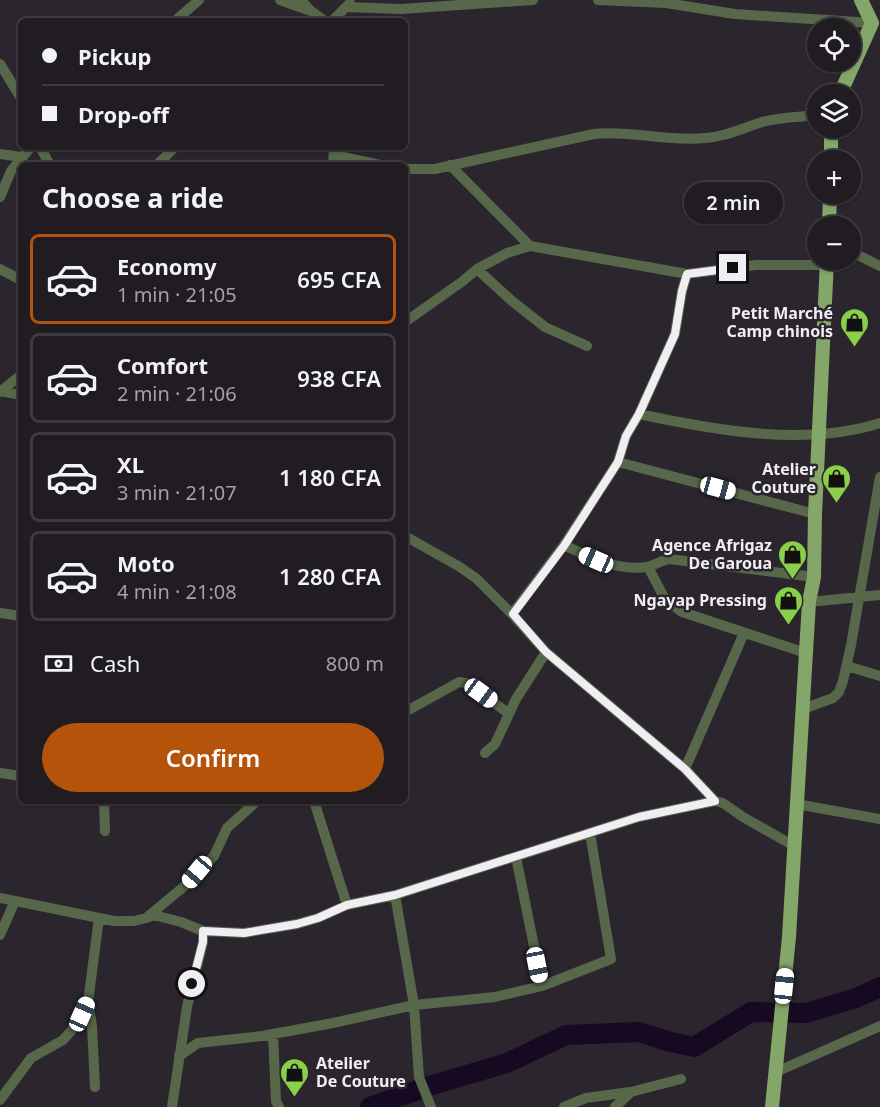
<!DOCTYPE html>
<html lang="en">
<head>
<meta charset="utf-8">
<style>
	:root { --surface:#201c22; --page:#2d292f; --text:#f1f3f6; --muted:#a2a1a5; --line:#3d3a40; --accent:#b45309 }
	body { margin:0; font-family:"Noto Sans",sans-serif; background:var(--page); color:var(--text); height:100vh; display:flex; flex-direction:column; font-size:22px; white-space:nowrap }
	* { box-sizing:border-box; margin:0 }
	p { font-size:20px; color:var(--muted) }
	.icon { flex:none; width:33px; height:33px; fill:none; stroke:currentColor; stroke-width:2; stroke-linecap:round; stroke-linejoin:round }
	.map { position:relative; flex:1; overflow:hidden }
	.panel { position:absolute; left:18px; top:162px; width:390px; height:642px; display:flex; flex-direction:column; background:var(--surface); border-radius:9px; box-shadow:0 2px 4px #0004,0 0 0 2px var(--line) }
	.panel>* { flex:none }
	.banner { position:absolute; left:18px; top:18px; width:390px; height:132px; border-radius:9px; box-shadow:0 2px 4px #0004,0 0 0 2px var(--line); display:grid; align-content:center; height:132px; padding:0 24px; background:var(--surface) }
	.fabs { position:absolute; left:807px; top:18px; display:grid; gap:12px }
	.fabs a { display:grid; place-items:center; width:54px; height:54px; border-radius:50%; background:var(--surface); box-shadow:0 2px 4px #0004,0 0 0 2px var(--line); font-size:30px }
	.end { position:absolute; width:27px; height:27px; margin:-14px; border:8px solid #f1eef3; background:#111; box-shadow:0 0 0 3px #111 }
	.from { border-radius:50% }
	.bubble { position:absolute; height:42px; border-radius:21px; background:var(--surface); box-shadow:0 2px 4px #0004,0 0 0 2px var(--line); font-size:20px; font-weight:600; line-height:42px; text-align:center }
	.car { position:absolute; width:18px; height:36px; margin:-18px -9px; border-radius:8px; box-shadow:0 0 4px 2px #0007; background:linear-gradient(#fff 24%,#345 0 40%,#fff 0 76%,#345 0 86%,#fff 0) }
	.banner b { display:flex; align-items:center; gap:21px; height:57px; font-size:22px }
	.banner b+b { border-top:2px solid var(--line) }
	.banner i { width:15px; height:15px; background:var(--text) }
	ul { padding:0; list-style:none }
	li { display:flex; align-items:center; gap:18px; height:90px; margin:0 12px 9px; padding:0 12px; border:3px solid var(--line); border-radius:9px }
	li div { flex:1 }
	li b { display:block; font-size:22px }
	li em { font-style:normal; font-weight:600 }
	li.active { border-color:var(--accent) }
	li>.icon { width:54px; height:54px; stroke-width:1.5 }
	h2 { padding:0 24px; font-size:27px; line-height:72px }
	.pay { display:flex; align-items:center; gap:15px; height:66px; padding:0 24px; font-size:22px }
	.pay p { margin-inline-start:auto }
	.action { display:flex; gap:12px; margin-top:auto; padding:12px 24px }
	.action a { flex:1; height:69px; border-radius:36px; background:var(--accent); color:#fff; font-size:24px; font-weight:600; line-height:69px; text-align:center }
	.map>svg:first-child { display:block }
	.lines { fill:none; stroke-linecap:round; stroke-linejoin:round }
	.river { stroke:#180923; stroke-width:20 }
	.minor { stroke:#57684a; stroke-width:10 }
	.major { stroke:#84a769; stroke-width:14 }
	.route { stroke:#f1eef3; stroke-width:8 }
	.labels { text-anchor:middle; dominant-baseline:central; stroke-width:5; stroke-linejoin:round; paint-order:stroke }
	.poi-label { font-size:16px; font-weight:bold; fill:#f1eef3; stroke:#2b262e; text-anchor:end }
</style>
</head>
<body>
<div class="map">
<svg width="880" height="1107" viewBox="0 0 880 1107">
	<rect width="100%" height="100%" fill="#2b262e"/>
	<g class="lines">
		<path class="river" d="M370 1107 432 1085 507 1063 566 1035 639 1032 667 1041 694 1047 751 1012 806 1013 856 998 880 987"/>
		<path class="minor" d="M280 0 308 10
			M301 0 311 11 325 21
			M598 0 666 3 735 14 872 23
			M347 7 401 9 533 0
			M175 21 199 0
			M332 21 350 3
			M0 64 21 98
			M40 147 50 165
			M0 154 21 157
			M334 155 380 165
			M157 165 175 147
			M333 165 334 147
			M450 165 530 246
			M405 169H435L594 134C631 130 668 142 705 138 725 137 743 128 762 122 780 117 800 117 818 115
			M0 197 11 171 31 147
			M850 251 880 266
			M0 269 21 280
			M477 269 512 301 545 327 587 346
			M405 322 463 281 477 269 507 253 530 246 687 274 756 265H827
			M0 391 21 395
			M0 392 21 375
			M639 414C713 430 806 447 880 423
			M618 462 815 514
			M405 536 460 567 477 579 512 614 546 652 685 769 715 801 723 803 743 817 794 846
			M564 545C590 557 617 571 647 567 654 566 661 560 669 559L814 577
			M648 567 665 599 682 612 806 653
			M809 602 880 595
			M0 613 21 616
			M512 614 564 545 618 462 626 436 639 414 675 334 682 291 687 274
			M847 666 880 676
			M803 709 833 698 839 692 843 681 851 645 880 477
			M405 712 459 682 467 683 508 713
			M485 753 495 744 516 699 546 652
			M685 769 744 633
			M0 773 21 776
			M104 801 105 831
			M314 801 347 905
			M796 804 880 819
			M516 857 542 986
			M395 895 414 1005 419 1077 431 1107
			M0 898 114 921H134L146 918 187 884 214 856 227 828 257 801
			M146 918 154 915 181 922 203 931 244 933 297 924 318 918 347 905 395 895 639 817 715 801
			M0 935 15 901
			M88 1002 92 1026 95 1087
			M273 1034 276 1101 279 1107
			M179 1056 198 1043 262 1036 333 1023 414 1005 495 997 542 986 611 959 590 833
			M776 1072 880 1026
			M0 1100 31 1058 63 1040 72 1030 88 1002 99 918
			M172 1107 187 1007 203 942V931
			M564 1107 586 1098 630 1092
			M615 1107 631 1092 681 1079"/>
		<path class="major" d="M840 94 872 23 861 0
			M831 160V128
			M829 226 830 194
			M772 1107 789 937 809 602 814 577 815 514 827 260"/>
	</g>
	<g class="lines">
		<path class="route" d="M192 984 203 942V931L244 933 297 924 318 918 347 905 395 895 639 817 715 801 685 769 546 652 513 614 564 546 618 462 626 436 639 414 675 334 682 291 687 274 733 268"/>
	</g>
	<defs>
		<symbol id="shop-pin" viewBox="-11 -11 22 30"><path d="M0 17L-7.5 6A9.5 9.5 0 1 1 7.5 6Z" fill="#89cf48" stroke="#2b262e"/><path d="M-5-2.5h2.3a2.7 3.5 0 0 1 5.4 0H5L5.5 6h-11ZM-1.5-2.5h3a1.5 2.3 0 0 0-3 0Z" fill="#111"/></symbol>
	</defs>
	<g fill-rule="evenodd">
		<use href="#shop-pin" x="838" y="306" width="33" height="45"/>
		<use href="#shop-pin" x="820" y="462" width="33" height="45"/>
		<use href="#shop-pin" x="776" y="538" width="33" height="45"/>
		<use href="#shop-pin" x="772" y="584" width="33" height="45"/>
		<use href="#shop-pin" x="278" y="1056" width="33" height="45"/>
	</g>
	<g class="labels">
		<g class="poi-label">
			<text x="833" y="313">Petit Marché<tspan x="833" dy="18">Camp chinois</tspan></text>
			<text x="816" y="469">Atelier<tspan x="816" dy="18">Couture</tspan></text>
			<text x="772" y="545">Agence Afrigaz<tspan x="772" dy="18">De Garoua</tspan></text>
			<text x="767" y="600">Ngayap Pressing</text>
			<text x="316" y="1063" text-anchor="start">Atelier<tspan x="316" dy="18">De Couture</tspan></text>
		</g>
	</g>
</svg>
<div class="fabs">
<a><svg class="icon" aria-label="locate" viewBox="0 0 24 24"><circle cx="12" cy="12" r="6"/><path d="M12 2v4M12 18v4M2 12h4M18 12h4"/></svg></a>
<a><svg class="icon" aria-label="layers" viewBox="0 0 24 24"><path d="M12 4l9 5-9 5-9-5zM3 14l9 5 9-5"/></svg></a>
<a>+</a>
<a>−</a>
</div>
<i class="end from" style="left:192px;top:984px"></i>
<i class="end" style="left:733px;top:268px"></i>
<div class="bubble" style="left:684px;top:182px;width:99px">2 min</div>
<i class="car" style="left:718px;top:488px;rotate:105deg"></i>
<i class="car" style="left:596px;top:560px;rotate:294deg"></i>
<i class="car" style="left:481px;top:693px;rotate:126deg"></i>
<i class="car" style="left:197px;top:872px;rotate:220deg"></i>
<i class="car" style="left:537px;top:965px;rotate:169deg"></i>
<i class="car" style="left:784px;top:986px;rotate:6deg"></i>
<i class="car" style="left:82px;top:1014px;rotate:24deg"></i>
<div class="banner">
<b><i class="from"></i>Pickup</b>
<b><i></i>Drop-off</b>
</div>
<section class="panel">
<h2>Choose a ride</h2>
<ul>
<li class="active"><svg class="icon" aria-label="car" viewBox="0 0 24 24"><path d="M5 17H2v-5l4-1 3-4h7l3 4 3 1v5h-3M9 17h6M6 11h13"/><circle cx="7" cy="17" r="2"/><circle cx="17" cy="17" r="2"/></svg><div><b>Economy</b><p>1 min · 21:05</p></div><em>695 CFA</em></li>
<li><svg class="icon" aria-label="car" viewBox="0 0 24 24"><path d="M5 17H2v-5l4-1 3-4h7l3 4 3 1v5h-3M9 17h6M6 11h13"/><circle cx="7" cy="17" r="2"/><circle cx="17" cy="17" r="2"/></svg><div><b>Comfort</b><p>2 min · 21:06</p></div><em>938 CFA</em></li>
<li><svg class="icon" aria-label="car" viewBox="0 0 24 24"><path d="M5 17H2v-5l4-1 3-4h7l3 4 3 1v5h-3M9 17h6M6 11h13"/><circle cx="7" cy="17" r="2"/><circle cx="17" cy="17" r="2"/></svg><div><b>XL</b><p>3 min · 21:07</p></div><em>1 180 CFA</em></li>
<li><svg class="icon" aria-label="car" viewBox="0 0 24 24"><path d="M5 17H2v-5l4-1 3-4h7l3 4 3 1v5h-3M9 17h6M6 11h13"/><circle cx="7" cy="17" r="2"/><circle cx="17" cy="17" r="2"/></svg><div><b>Moto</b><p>4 min · 21:08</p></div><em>1 280 CFA</em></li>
</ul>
<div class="pay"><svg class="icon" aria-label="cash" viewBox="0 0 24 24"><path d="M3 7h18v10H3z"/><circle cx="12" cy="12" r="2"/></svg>Cash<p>800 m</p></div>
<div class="action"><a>Confirm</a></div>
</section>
</div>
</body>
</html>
